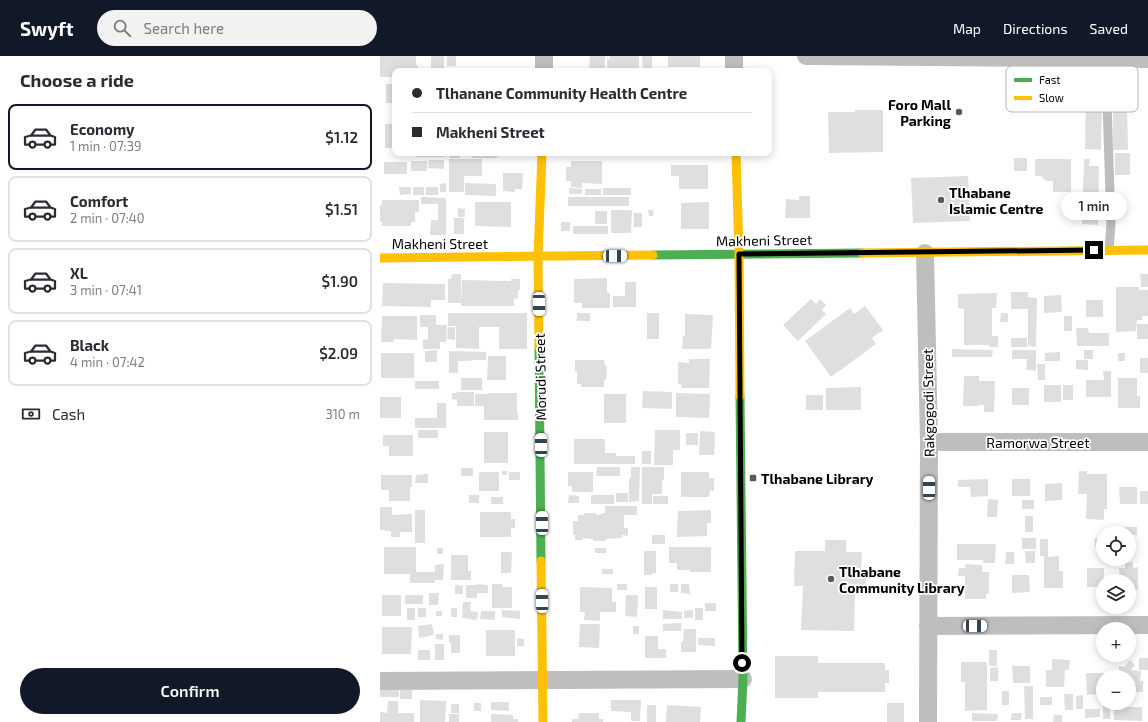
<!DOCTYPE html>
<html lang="en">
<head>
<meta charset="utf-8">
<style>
	:root { --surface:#fff; --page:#f2f2f3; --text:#2b2b33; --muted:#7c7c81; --line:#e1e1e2; --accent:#111827 }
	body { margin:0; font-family:"Exo 2",sans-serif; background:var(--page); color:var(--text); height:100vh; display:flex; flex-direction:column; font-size:15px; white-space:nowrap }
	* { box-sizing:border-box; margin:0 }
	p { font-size:13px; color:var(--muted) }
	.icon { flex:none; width:22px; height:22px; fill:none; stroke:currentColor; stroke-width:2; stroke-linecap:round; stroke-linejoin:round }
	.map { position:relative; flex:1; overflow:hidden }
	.drawer { display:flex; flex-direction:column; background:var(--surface); width:380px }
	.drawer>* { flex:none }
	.top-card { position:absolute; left:12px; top:12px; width:380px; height:88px; border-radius:8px; box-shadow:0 2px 10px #0003; display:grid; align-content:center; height:88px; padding:0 20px; background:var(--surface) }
	.fabs { position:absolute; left:716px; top:470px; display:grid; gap:8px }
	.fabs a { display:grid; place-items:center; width:40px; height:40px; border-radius:50%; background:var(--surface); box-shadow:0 2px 10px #0003; font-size:20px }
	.end { position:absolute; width:18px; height:18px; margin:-9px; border:5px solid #000; background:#fff; box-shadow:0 0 0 2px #fff }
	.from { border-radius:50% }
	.bubble { position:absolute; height:28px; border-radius:14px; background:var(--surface); box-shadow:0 2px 10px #0003; font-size:13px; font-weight:600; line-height:28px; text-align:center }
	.car { position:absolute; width:12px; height:24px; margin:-12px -6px; border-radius:5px; box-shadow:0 0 3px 1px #0007; background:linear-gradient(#fff 24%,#345 0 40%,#fff 0 76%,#345 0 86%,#fff 0) }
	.top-card b { display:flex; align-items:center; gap:14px; height:38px; font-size:15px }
	.top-card b+b { border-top:1px solid var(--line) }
	.top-card i { width:10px; height:10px; background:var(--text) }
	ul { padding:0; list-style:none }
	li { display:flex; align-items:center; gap:12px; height:66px; margin:0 8px 6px; padding:0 12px; border:2px solid var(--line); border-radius:8px }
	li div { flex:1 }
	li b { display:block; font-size:15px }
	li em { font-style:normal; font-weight:600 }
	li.active { border-color:var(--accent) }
	li>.icon { width:36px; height:36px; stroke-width:1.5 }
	h2 { padding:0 20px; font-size:18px; line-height:48px }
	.pay { display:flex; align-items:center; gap:10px; height:44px; padding:0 20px; font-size:15px }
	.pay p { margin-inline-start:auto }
	.primary-button { display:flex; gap:8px; margin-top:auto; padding:8px 20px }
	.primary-button a { flex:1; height:46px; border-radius:24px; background:var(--accent); color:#fff; font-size:16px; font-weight:600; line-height:46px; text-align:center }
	header { display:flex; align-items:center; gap:24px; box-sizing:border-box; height:56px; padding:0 20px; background:var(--accent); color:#fff }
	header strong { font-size:19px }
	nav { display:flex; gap:22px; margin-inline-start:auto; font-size:14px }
	.search { width:280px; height:36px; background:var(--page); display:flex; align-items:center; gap:10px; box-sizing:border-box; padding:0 14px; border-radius:22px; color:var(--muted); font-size:15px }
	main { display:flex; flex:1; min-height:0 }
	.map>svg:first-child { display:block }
	.building { fill:#dfdfdf }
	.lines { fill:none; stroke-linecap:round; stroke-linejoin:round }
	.lane { stroke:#bebebe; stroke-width:9 }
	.street { stroke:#bebebe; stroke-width:18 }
	.fast { stroke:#4caf50; stroke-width:9 }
	.slow { stroke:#ffc107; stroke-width:9 }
	.route { stroke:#000; stroke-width:5 }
	.poi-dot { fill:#595959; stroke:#fff; stroke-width:1.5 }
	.labels { text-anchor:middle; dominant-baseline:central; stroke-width:3.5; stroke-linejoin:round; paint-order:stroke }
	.poi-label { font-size:14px; font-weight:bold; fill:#000; stroke:#fff; text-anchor:start }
	.street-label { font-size:14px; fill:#000; stroke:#fff }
	.key { fill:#fff; stroke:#b2b2b2; stroke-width:1 }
	.key-label { font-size:11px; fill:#000 }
</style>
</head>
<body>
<header>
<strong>Swyft</strong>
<div class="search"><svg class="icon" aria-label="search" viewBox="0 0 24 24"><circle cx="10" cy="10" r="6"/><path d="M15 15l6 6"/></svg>Search here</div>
<nav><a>Map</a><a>Directions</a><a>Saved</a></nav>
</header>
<main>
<section class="drawer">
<h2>Choose a ride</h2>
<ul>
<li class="active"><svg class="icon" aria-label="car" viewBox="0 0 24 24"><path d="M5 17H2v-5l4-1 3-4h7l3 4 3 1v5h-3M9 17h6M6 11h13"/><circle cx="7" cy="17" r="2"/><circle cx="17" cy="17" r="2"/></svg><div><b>Economy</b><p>1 min · 07:39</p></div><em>$1.12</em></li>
<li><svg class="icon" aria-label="car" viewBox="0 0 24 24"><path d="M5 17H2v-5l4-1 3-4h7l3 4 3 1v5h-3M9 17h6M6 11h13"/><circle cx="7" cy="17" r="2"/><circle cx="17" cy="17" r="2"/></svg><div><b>Comfort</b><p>2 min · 07:40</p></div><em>$1.51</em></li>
<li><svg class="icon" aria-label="car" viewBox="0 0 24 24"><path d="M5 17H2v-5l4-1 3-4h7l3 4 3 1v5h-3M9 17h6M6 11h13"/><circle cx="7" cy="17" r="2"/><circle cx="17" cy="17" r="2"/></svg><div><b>XL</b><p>3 min · 07:41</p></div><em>$1.90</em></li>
<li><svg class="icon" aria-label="car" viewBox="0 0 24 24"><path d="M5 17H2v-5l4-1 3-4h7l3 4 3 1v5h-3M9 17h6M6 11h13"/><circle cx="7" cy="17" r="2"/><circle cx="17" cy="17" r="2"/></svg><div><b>Black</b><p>4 min · 07:42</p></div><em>$2.09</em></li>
</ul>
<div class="pay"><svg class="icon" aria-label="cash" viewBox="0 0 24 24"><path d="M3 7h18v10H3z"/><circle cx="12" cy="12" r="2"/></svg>Cash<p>310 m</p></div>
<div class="primary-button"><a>Confirm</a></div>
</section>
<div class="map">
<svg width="768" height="666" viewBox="0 0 768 666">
	<rect width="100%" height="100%" fill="#fff"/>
	<path class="building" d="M0 0H36V9H38V15H15V21H0Z
		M51 0H64V15H51Z
		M67 0H76V10H67Z
		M210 0H225V15H209Z
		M230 0H259V13H227V3H230Z
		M262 0H272V15H263Z
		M288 0H320V11H288Z
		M6 28H15V47H6Z
		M706 39H712L711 48H722L721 94 705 93Z
		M733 48H747L748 94H733Z
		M475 54H503V96L449 97 448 56H475Z
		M5 68H15V92H5Z
		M36 97H65V101H36Z
		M70 97H80V102H70Z
		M92 97H117V102H92Z
		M735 97H750V119H735Z
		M634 102H647V115H634Z
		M69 103H102V120H84V136H69Z
		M655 103H691V136H673V125H666L661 120H655Z
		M704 103H710L709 110H719L718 169 702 168Z
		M49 104H64V113L48 112Z
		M31 105H47V115H31Z
		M191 105H222V128L202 127V132L191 131V125H186V111H191Z
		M4 106H27V118H4Z
		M291 109H328V133H299V120H291Z
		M123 117H143L142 133H135V136L123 135Z
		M588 120 590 165 533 167 531 122Z
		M66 127V136H60V128Z
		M85 127 116 128V140L85 139Z
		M19 131H31V138L20 139Z
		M33 131H44V139H33Z
		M46 131H58V139H46Z
		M189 132 202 133V138H189Z
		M223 132H251V139H223Z
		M205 133H221V139H205Z
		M419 140H430V162H405L406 143 419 144Z
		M41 141 66 142V179H50L51 164H58V148H41Z
		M188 141H249V150H188Z
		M2 144H39V156H35V166H31V170H2V166H0V149H2Z
		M95 146H131V171L95 170Z
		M329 146V173H301V147Z
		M78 152 85 153V161H78Z
		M231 154H252L251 177H231Z
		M268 154H273V160H269Z
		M215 155H227V168H215Z
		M254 157H262V171H254Z
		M74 162H84V178H74Z
		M181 166H190V175H181Z
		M193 170H228V178H193Z
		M72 218H81V247H68V223H71Z
		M760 218H768V231H761Z
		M227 222V237H230V252H202V247H194V223Z
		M131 223H140V234H138V242L134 243V250H81L82 224 131 225Z
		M245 226H256V251H233V240H245Z
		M3 227 65 228V244H51V251L2 250Z
		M736 231H759V234H768V260H762V264H757L756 275 736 276Z
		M631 236H648V241L657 242 656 291 648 290V253H631Z
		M617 237 616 252H612V280H618V291H609V289H584V253L578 252V238Z
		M681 239 682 256 664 257V240Z
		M431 243 436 248 440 243 446 249 442 254 446 258 418 285 403 269Z
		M706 244H723V261H706Z
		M485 250 503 274 492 282 496 288 451 321 425 285 470 252 474 258Z
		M68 257H147V293H119V271H99V293L76 292V270H68Z
		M197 257H210V265H197Z
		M267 257H279V283H267Z
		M621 257H628V266H620Z
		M305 258 333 259 331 293H302L303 280H305Z
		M40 259H56V269H67L66 286H60V293H43V283L48 284V271H40Z
		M2 260H37V284L14 283 13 286H1Z
		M684 260H692V275H684Z
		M757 268H768V283H757Z
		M68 271H75V284L67 283Z
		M696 272H708L709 277H729V290H697Z
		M631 282H647V291H631Z
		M572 293 613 294 612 301H572Z
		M57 294V306H45V295Z
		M632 294H656V315L646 314 647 303H632Z
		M704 294H713V303H704Z
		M69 295 106 296V304H91V305H78V317H69Z
		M680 296V305H665V297Z
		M1 297H34V322H1Z
		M738 297H745V305H738Z
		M108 300H126V324H107Z
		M760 302H768V317H760Z
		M309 303H330L329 332H301L302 329 298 328V306L309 307Z
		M195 304H224L225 310H227L226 324H224V331H201V328H197V315H195Z
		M696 304H708V314L696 313Z
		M657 308H665V324H658Z
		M723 315H731V341H706V324H724Z
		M584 320H599V325H615L614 356H604V349H598V350H583Z
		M81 322H102V334H81Z
		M738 322H757V340H760V352H738Z
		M35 325H59V333H35Z
		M664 329H681V346H664Z
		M683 329H693V344H683Z
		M481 331V354H446V332Z
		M632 332H649V349H632Z
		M263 335 292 336V353L262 352Z
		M77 336H94V350H77V344L72 343V337H77Z
		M108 337H137V357H138V364H104V350H95V338H108Z
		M296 337 330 338 329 362 296 361Z
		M224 338H246V367H224Z
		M426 339H443V354H426Z
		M0 341H21V362H0Z
		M57 347H66V372H35V362H57Z
		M38 374H58V382H38Z
		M275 374H300V394H293V409H274Z
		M320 375 335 376 334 399H319Z
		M104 376H128V407H104Z
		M306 377H318V389H306Z
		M3 379H33V400H9V390H3Z
		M194 383H225V397H236V400H255V408H194Z
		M262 395H271V408H262Z
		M217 411H240V420H216Z
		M251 411H260L259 445 249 446V422H251Z
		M262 411H284V424L282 425V438H272V448H262Z
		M81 412H93V420H81Z
		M122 415H127V419H122Z
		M699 415H707V418H727V453H724V464L706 463 707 438H698Z
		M99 416H119V435H99Z
		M129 416H140V424H129Z
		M188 416H213V436H192V430H188Z
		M301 416H329V422H334V435L330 434 329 441H301Z
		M48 418V427H35L36 419Z
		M1 419H32V431H30V445H9V434H1Z
		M608 423V440L591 441 590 431H578V424Z
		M632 423H650V440H632Z
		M682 427V444L665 445V428Z
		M739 431H757V448H740Z
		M760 435H768V448H760Z
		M236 437H248V446H236Z
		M89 439H99V447H89Z
		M189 439 199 440V447H188Z
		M211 439H234V448H211Z
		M273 440H288V448H273Z
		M111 441H123V448H111Z
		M608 443 618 444 617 461H607Z
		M642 444H654V453H642Z
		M225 450H257V459H244V472H248V480L242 479V482L226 483V485H213V483L203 482V484H195V479H193V465H198V459H204V457H216V459H221V457H225Z
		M0 451H12V459L32 458V476H20V481H11V475H5V474H0Z
		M35 454H45V487H35Z
		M331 454V467H327V480L297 481 298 455Z
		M100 456H131V463H135V472H131V481H100Z
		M645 460H653V476H645Z
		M744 471H757V479H749V477H744Z
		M272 479H285V488H272Z
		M642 482H656V493H642Z
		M715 482H723V491L715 490Z
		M660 483H668V501L679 500V515H683V532H664V500H660Z
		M445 484H466V496H482L481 515H489L483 538H475L474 575 421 574 423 530H414L415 495H445Z
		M577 488H616L615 507H603V504H577Z
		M4 491H36V516H55V509L64 508 63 524H55V527H30V518H4Z
		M289 491H331V516H310V514H297V507H289Z
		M57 492H63V498H57Z
		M215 492H226V497H215Z
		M264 495H276V517H272V519H264Z
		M645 495H655V507H646Z
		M121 496H132L131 517H121Z
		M626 496H634V508H625Z
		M71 499H88V515H91V524H71Z
		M753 506V512L758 511V534H749V525H740L739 512H745V507Z
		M586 508 602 509V516H609V538H606V543H585V520H578L579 512H585Z
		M707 512H724V525H723V531H707Z
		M222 513H233V518H222Z
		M632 519H649L650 536 632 537Z
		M97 528 108 529V537H97Z
		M112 528H122V531H132V552H112Z
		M237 528H247V534H237Z
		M290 528H298V536H290Z
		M301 528H309L310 538 301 537Z
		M75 529 83 530V538H75Z
		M86 529H97V542H86Z
		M200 531 232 532V546H236V556H220V565L204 564 205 556H200Z
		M265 531H277V553H265Z
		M49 537H59L58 549H49Z
		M2 539H21V560H2Z
		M25 539H43V548H25Z
		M246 539H258L257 561 245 560Z
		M83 546H91L90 555 98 556 97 564 82 562Z
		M325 547H336V555H325Z
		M27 552H35V564H27Z
		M38 552H46V561H38Z
		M71 552H77V561H71Z
		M315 552H323V564H315Z
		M122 554 140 555V563L122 561Z
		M283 554 302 556V563H283Z
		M313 554V562H304V555Z
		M56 555H62V560H56Z
		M101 555H115V564L100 563Z
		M301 567V575H283V568Z
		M52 568 54 579 39 582 38 570Z
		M200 568H220L219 592 199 591Z
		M253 570H259V578H253Z
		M2 571H32L31 598H2Z
		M304 573H316V596H301V586H303Z
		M106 574H135V600H106Z
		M56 578H63V584L56 583Z
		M69 579H80V597H71V586L69 587Z
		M265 580H278V593H286V602H265Z
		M137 582 144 583V590H137Z
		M318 582H335V590L318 589Z
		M55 588H64V604H55Z
		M38 594H50V604H38Z
		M609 594H617V610H609Z
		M395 600H438V607H505V614H509V627H505V636H438V642H395Z
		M759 602H768V614H759Z
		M672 603 690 604 689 614H685L684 631H666V614H672Z
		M750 604 755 609 751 614 761 615 760 625H763V636H755V641L749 640V621H735V619H739V610L744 611Z
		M581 606H607V654L585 655V626H581Z
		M632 610H650V627H633Z
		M618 611V625H610V612Z
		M706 617H724L723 634H719V638L707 639Z
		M644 630H653V663H645Z
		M0 634H19V641H0Z
		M20 634H32V643H20Z
		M622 635H629V649H622Z
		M684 638H693V654H685Z
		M703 639V653H696V640Z
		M660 641H672V649H660Z
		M40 644 66 645 65 666H40Z
		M231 644H261L260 665H251V656L231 655Z
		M8 645H18V657H34V666H0V656L7 657Z
		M111 646H129V655L111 654Z
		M94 647H101V655H94Z
		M507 647H524V666H507Z
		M723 647H730V663H723Z
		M734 647H747L746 651H762V665L734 664Z
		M71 648H79V657H71Z
		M267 649H276V666H267Z
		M287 649 321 651 320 666H286Z
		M705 653H720V661L705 662Z
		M199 657H219V663H223V666H192V663H198Z
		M592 657 618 658 617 665H592Z
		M632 657H642L641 664H631Z
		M69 658H79V666H69Z
		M111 658 133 659V663H138V666H111Z
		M674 659H682V666H673Z"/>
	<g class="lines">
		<path class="lane" d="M727 47 731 168 729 194"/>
		<path class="street" d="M164 0V15
			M354 0V15
			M426 0 768 3
			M545 197 549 386 548 666
			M549 386H768
			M548 570 768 569
			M0 625 363 623"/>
		<path class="fast" d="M273 199 482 197
			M159 291 161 505
			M360 340 363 623 361 666"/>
		<path class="slow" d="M356 97 359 198 360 340
			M482 197 768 194
			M0 202 273 199
			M159 291 158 201 162 97
			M161 505 163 666"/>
	</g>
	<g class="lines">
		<path class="route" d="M362 607 359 198 714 194"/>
	</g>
	<g class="poi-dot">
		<circle cx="579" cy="56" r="4"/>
		<circle cx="561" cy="144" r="4"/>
		<rect x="369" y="418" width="8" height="8" rx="2"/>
		<circle cx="451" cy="523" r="4"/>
	</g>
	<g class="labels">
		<g class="poi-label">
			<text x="571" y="48" text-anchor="end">Foro Mall<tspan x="571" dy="16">Parking</tspan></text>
			<text x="569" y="136">Tlhabane<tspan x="569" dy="16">Islamic Centre</tspan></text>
			<text x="381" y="422">Tlhabane Library</text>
			<text x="459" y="515">Tlhabane<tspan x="459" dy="16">Community Library</tspan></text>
		</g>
		<g class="street-label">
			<text transform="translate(384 184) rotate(-1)">Makheni Street</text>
			<text x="60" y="187">Makheni Street</text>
			<text transform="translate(160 321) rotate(-91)">Morudi Street</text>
			<text transform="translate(548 347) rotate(-91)">Rakgogodi Street</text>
			<text x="658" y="386">Ramorwa Street</text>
		</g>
	</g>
	<rect x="626" y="10" width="132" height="46" rx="6" class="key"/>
	<rect x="634" y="22" width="18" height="4" fill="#4caf50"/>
	<rect x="634" y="40" width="18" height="4" fill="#ffc107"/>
	<g class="key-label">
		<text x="659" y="28">Fast</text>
		<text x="659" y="46">Slow</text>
	</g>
</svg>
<div class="fabs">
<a><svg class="icon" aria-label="locate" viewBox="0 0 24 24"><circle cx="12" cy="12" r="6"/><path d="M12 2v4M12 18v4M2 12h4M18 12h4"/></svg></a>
<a><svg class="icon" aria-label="layers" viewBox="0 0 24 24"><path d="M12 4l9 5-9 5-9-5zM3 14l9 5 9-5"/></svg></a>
<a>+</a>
<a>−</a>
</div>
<i class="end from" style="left:362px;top:607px"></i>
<i class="end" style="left:714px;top:194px"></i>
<div class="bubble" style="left:681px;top:136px;width:66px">1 min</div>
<i class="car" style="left:235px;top:200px;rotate:89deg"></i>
<i class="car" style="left:159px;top:248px;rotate:179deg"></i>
<i class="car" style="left:161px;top:389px;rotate:359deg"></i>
<i class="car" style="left:549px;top:432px;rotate:0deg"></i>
<i class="car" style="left:162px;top:467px;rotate:359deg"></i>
<i class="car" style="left:162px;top:545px;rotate:359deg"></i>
<i class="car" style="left:595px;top:570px;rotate:90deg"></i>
<div class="top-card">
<b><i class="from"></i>Tlhanane Community Health Centre</b>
<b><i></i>Makheni Street</b>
</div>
</div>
</main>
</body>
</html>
